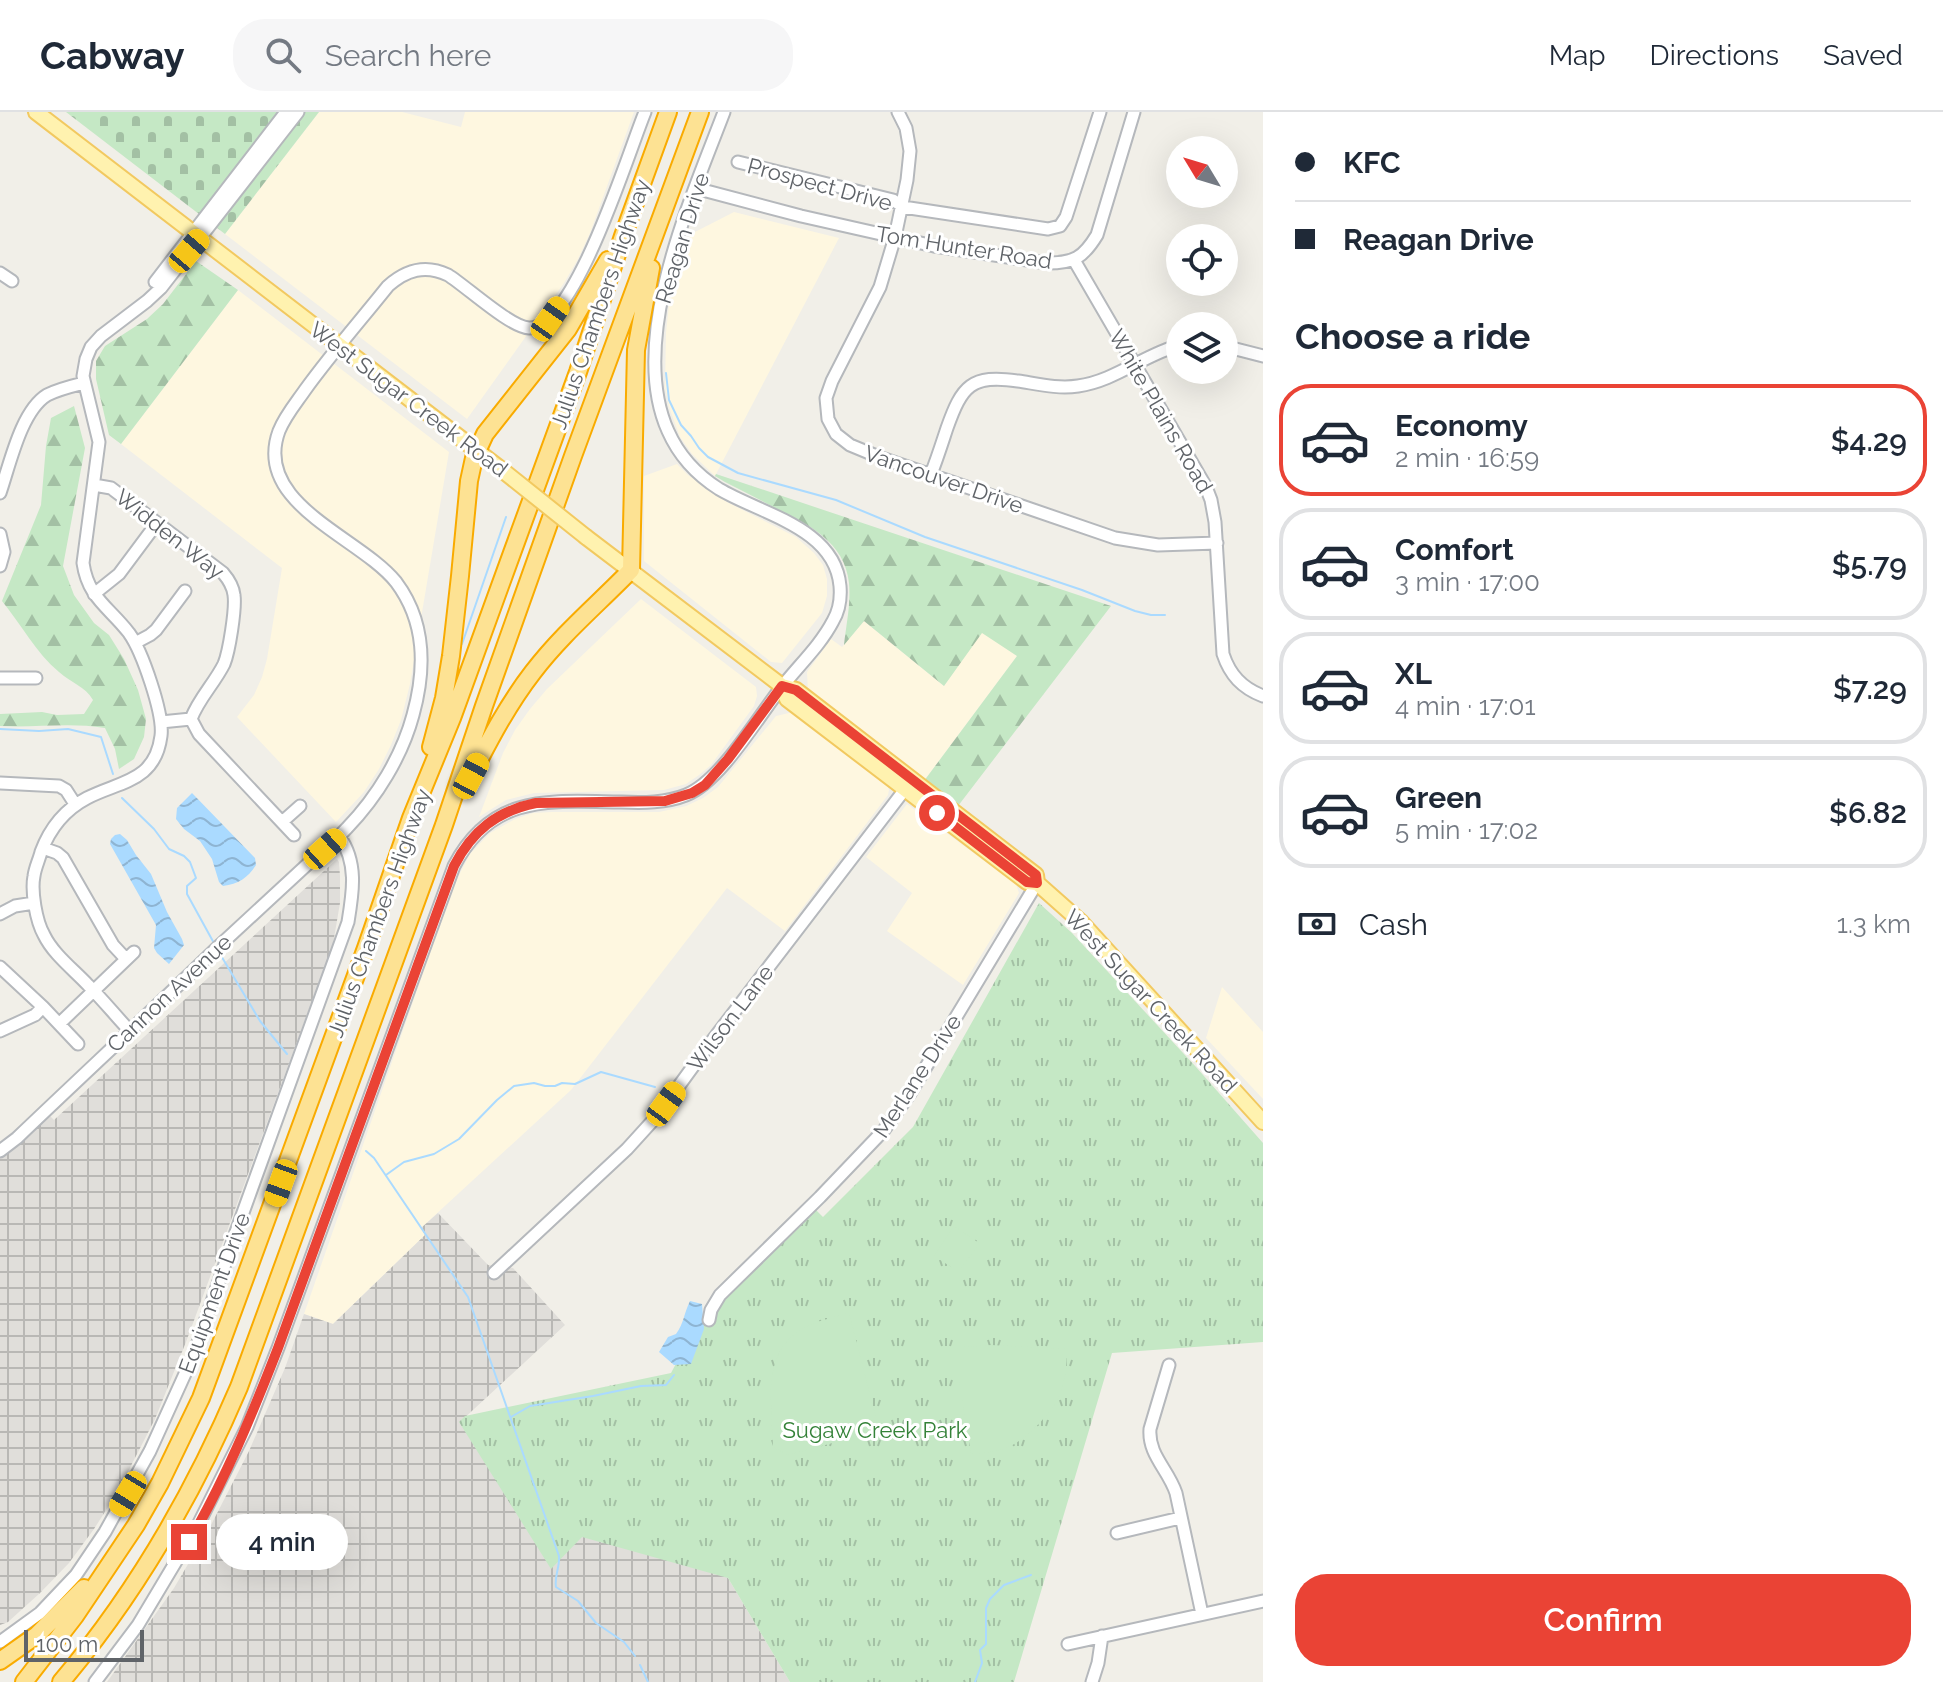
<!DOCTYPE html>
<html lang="en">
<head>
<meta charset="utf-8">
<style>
	:root { --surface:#fff; --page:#f6f6f7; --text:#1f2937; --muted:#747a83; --line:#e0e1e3; --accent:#ea4335 }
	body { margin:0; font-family:Raleway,sans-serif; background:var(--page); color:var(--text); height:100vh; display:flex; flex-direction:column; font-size:30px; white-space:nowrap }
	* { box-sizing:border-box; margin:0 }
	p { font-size:26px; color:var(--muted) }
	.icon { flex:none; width:44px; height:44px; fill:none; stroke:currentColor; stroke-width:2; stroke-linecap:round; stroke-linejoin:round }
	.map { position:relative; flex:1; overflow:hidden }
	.sheet { display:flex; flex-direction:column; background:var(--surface); width:680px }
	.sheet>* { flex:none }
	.hud { display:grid; align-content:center; height:176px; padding:0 32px; background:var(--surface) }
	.needle { width:52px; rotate:308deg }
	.buttons { position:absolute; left:1166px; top:24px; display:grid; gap:16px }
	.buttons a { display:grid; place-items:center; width:72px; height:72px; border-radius:50%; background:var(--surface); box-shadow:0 8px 32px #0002; font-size:40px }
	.scale { position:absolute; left:24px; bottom:20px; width:120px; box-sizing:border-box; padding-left:8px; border:4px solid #5f6368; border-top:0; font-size:22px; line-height:28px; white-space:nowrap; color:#5f6368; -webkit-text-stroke:6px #fff; paint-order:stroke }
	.end { position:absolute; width:36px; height:36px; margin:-18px; border:10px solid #ea4335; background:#fff; box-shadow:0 0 0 4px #fff }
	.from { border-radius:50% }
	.bubble { position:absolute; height:56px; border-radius:28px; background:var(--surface); box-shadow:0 8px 32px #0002; font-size:26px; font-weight:600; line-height:56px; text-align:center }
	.car { position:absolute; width:24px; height:48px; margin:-24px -12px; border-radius:10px; box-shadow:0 0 6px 2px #0007; background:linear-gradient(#f5c518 24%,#345 0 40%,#f5c518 0 76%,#345 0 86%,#f5c518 0) }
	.hud b { display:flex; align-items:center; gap:28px; height:76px; font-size:30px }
	.hud b+b { border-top:2px solid var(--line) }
	.hud i { width:20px; height:20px; background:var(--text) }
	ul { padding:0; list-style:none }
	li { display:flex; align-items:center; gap:24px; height:112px; margin:0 16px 12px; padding:0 16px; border:4px solid var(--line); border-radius:32px }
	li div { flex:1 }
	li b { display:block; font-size:30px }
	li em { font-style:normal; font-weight:600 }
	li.on { border-color:var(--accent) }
	li>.icon { width:72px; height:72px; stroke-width:1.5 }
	h2 { padding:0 32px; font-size:36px; line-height:96px }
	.pay { display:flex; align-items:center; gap:20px; height:88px; padding:0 32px; font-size:30px }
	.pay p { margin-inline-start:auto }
	.action { display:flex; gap:16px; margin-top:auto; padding:16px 32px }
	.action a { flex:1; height:92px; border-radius:32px; background:var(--accent); color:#fff; font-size:32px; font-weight:600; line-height:92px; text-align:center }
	header { display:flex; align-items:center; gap:48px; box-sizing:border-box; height:112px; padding:0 40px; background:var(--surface); border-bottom:2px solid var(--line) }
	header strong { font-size:38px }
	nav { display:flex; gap:44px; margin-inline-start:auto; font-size:28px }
	.search { width:560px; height:72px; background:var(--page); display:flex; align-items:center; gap:20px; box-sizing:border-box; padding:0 28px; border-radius:32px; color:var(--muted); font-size:30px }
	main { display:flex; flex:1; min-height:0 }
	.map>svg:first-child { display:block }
	.commercial { fill:#fef7e0 }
	.industrial { fill:url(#industrial-grid) }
	.forest { fill:url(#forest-firs) }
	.cemetery { fill:url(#cemetery-stones) }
	.park { fill:url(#park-tufts) }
	.pitch { fill:#c5e8c5 }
	.water { fill:url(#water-waves) }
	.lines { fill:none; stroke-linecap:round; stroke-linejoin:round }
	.stream { stroke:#aadaff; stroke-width:2 }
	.minor-casing { stroke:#b5b8bc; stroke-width:15 }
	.major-casing { stroke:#f2c960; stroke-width:18 }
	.highway-casing { stroke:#f9ab00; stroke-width:20 }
	.minor { stroke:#fff; stroke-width:11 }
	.major { stroke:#fff2af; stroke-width:14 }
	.highway { stroke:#fde293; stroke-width:16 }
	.major-bridge-casing { stroke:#f2c960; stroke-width:18; stroke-linecap:butt }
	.major-bridge { stroke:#fff2af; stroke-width:14 }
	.route { stroke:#ea4335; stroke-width:10 }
	.labels { text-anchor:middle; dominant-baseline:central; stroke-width:6; stroke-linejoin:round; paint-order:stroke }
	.street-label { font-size:22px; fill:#5f6368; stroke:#fff }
	.park-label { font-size:22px; fill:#348238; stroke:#fff }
</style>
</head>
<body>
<header>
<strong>Cabway</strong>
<div class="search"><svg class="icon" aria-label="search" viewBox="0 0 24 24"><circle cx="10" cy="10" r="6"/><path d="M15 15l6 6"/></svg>Search here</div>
<nav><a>Map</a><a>Directions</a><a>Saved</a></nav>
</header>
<main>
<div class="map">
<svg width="1263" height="1570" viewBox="0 0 1263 1570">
	<defs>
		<pattern id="industrial-grid" width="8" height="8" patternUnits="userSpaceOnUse" patternTransform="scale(2)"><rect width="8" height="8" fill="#e0deda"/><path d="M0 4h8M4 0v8" fill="none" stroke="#b9b8b5"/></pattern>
		<pattern id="forest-firs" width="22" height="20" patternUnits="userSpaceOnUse" patternTransform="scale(2)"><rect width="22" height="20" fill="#c5e8c5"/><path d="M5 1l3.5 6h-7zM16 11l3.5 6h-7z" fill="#a3c0a4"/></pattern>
		<pattern id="cemetery-stones" width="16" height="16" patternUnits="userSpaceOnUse" patternTransform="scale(2)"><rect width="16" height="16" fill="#c5e8c5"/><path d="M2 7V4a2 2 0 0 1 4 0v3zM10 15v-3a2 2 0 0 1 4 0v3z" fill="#a3c0a4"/></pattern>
		<pattern id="park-tufts" width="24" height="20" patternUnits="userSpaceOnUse" patternTransform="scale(2)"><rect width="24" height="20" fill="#c5e8c5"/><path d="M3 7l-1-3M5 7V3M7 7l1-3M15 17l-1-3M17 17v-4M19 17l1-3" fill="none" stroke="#a3c0a4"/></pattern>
		<pattern id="water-waves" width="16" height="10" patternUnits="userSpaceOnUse" patternTransform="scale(2)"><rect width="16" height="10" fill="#aadaff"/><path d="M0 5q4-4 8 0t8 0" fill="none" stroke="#8eb4d2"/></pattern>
	</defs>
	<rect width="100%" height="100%" fill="#f1efe8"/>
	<path class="commercial" d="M319 0H402L461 15 465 0H634L590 121 578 147 564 171 467 307 225 122Z
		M734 100 839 126 715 364 692 342 680 325 669 295 665 275 666 221 669 192 675 165 691 122Z
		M238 178 449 340 410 572 401 608 391 633 379 657 364 680 336 710 237 605 254 583 262 565 267 547 282 456 121 332Z
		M677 352 688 363 727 390 796 425 814 441 823 453 827 467V484L822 501 782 551 771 550 644 449V364Z
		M641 487 756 575 757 584 754 594 711 653 699 663 686 672 664 678 534 681 506 688 479 705 503 641 515 618 530 597 547 577Z
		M864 509 944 574 982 520 1017 544 924 669 808 581 807 560 831 527 842 535Z
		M793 600 887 673 889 678 888 683 785 819 727 776 571 978 421 1116 425 1123 333 1212 304 1202 422 864 458 765 470 742 490 721 515 707 533 701 552 700H659L686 694 703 686 718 675 776 604Z
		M907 692 1016 772 1019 781 963 873 887 819 912 781 866 745Z
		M1222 875 1263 920V987L1206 926Z"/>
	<path class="industrial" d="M337 747 339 750 340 764V791L333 832 186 1230 155 1307 117 1381 94 1417 69 1451 40 1481 8 1510 0 1513V1046L50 1004 54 1008Z
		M438 1101 488 1153 513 1156 565 1213 460 1310 728 1466 790 1570H107L174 1476 211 1413 249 1339 285 1256 304 1202 333 1212 425 1123 421 1116Z"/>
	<path class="forest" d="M196 149 238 178 121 332 109 323 96 267V249L105 234 147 207 163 192Z
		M74 294 85 336 63 454 74 483 94 511 109 523 124 547 138 578 146 607 144 625 134 647 119 657 115 637 105 616C70 610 35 616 0 614V602L42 600 57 603 84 602 93 588C85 574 71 571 59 560 36 541 21 512 2 489L41 393 46 334 51 306Z
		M716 362 1111 494 958 694 924 669 1017 544 982 521 944 574 864 509 844 533C846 513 851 492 849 471 845 430 808 412 775 396 759 387 742 379 725 370L715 364Z"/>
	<path class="cemetery" d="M66 0H319L225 122Z"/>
	<path class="park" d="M1039 791 1072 821 1196 955 1263 1031V1230L1112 1241 1014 1570H790L728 1466 582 1425 551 1457 459 1310 465 1304 671 1261 708 1192 808 1090 823 1105 913 1015Z"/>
	<path class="pitch" d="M954 1114 979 1131 959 1160 934 1144Z
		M849 1201 876 1306 870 1321 788 1343 773 1335C772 1293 760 1237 806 1215 819 1208 835 1205 849 1201Z
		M991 1233 1067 1237C1067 1253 1065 1272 1058 1287 1049 1303 1026 1328 1008 1335 996 1340 984 1341 971 1342L959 1267V1240L964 1235Z"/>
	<path class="water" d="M192 681 255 746 256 753C248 766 238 772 223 774L219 770 212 747 200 729 184 717 176 707 177 696Z
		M120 722 127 728 136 743 151 762 167 800 182 827 184 833 169 852 157 841 154 836 156 813 110 732 111 727 115 723Z
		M690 1189 702 1192 704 1217 691 1252 674 1253 659 1240 668 1225 676 1222C684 1211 684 1201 690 1189Z"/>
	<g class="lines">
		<path class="stream" d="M666 261 669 288 681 313 691 324 699 336 708 345 738 361 836 388 925 425 1082 478 1135 499 1151 503H1165
			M462 532 506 405
			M0 617 39 619 68 617 101 625 113 662
			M122 686 154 717 169 737 184 744 190 750 196 766 187 774V782L215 833
			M220 842 260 909 287 942
			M366 1039 374 1046 468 1185 559 1444C560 1455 554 1465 556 1475L578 1489 596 1511 624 1530 635 1544
			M386 1063 404 1050 434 1042 459 1027 497 988 514 974 534 971 545 974H555L562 971 575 972 601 960 655 975
			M511 1305 530 1294 593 1284 641 1274 666 1273 674 1263
			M640 1553 648 1570
			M975 1570 982 1551 980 1538 986 1532V1496L990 1487 1004 1473 1031 1463"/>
		<defs>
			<path id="minor" d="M898 0 906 16 910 39 907 68 895 125 880 175 832 269 826 286 828 307 836 322 850 333 879 345 1115 426 1158 433 1217 431
				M738 50 893 88 903 95 1048 117 1060 114 1066 105 1100 0
				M695 76 801 104 934 134 1047 151C1074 151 1083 146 1097 123L1134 0
				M1074 148 1206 375 1211 388 1215 410 1223 542C1230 563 1242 576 1263 584
				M0 161 12 169
				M155 170 286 0
				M1224 234 1263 244
				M931 362C937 347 942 331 947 316 962 274 971 262 1018 269 1038 272 1058 277 1078 274 1115 269 1145 242 1180 233
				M94 373 111 376 223 461C229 468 233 474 234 483 236 497 229 540 224 552 214 572 199 586 191 607L199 622 294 723
				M0 381C10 352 21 299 47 283 59 277 72 274 84 271
				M0 422 4 440 0 454
				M94 482 119 462 157 411
				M135 531 150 523 156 518 185 479
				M0 566H36
				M161 610 191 607
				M0 671 59 674 66 678 75 692
				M282 710 300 694
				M43 736 57 741 63 746 113 833 126 847
				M0 802 15 794 34 791
				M0 855 43 895 78 932
				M59 912 134 840
				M129 918C115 903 102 887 88 873 74 858 53 842 44 823 36 809 31 779 34 764 35 756 39 748 41 740 50 716 64 698 87 686 120 669 155 670 161 624 164 602 142 539 129 521 109 495 88 486 83 451L99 330 83 264 86 247 91 235 101 224 147 189 161 176 298 0
				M0 919 35 903 43 895
				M0 1039 17 1026C84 962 152 899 218 835 249 806 280 778 311 749 323 738 336 728 347 716 377 685 402 644 413 603 426 556 426 510 396 470 360 425 252 392 279 319 285 304 296 291 305 278 331 242 360 209 388 174 406 158 425 152 448 163 467 175 510 215 529 216 575 217 629 38 645 0
				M494 1161 627 1037 657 1004 705 938 909 672
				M709 1208 711 1198 720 1183 820 1085 884 1018 909 983 1037 771
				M1169 1253 1150 1317C1148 1343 1168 1357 1176 1381L1202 1502
				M1117 1421 1180 1406
				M0 1530 40 1501 76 1463 105 1420 150 1339 194 1242 236 1120 348 810C353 780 358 750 339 724
				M1068 1532 1263 1489
				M95 1570 138 1513 199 1411 247 1315 278 1236 454 754C492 681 550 689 621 690 643 691 666 691 686 683 721 669 757 606 781 576 798 554 820 534 833 509 839 499 841 486 840 474 835 416 761 402 719 377 697 363 679 344 668 319 627 228 691 87 724 0
				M1092 1570 1098 1551 1102 1524"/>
			<path id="major" d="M36 0 502 358
				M586 425 782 574 796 578 1036 763 1037 771
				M782 574 787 587 1027 770 1037 771 1081 810 1263 1010"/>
			<path id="highway" d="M431 635 444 586 451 544 460 464 469 369 474 346 485 322 568 217 608 148
				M464 677C485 637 505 596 533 560 562 522 598 492 631 458L636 238 651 156
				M0 1549 37 1523 84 1476
				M24 1570 75 1504 136 1413 160 1371 201 1286 366 836 411 706 452 606 512 441 578 260 623 124 668 0
				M61 1570C137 1480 193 1383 239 1275L444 713 484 594 573 344 700 0"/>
		</defs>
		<use href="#minor" class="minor-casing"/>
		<use href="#major" class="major-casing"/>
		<use href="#highway" class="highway-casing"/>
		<use href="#minor" class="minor"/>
		<use href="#major" class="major"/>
		<use href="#highway" class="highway"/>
		<defs>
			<path id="major-bridge" d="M502 358 586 425"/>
		</defs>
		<use href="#major-bridge" class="major-bridge-casing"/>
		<use href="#major-bridge" class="major-bridge"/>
	</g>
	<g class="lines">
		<path class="route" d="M189 1430C225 1368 252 1303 278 1236L454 754C472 719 497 699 536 691L665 689 692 681 705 673 728 647 782 574 796 578 1036 763 1037 771 1027 770 937 701"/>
	</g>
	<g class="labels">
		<g class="street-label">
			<text transform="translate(820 72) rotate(15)">Prospect Drive</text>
			<text transform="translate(682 126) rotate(-73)">Reagan Drive</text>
			<text transform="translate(964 135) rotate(9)">Tom Hunter Road</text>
			<text transform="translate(600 192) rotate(-71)">Julius Chambers Highway</text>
			<text transform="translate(409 287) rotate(37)">West Sugar Creek Road</text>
			<text transform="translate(1161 299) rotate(60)">White Plains Road</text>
			<text transform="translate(944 367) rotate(19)">Vancouver Drive</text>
			<text transform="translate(170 422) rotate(38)">Widden Way</text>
			<text transform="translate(379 801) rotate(-70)">Julius Chambers Highway</text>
			<text transform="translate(169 881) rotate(-43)">Cannon Avenue</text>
			<text transform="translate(1151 889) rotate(47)">West Sugar Creek Road</text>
			<text transform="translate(730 906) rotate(-53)">Wilson Lane</text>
			<text transform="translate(917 964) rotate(-57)">Merlane Drive</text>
			<text transform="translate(214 1181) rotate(-70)">Equipment Drive</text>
		</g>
		<g class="park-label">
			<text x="875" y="1318">Sugaw Creek Park</text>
		</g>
	</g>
</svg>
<div class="buttons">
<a><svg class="needle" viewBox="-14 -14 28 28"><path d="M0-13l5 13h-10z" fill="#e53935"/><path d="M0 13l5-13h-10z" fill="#747a83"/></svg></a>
<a><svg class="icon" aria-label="locate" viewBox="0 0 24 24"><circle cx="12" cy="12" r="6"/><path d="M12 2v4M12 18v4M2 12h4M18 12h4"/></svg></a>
<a><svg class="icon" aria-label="layers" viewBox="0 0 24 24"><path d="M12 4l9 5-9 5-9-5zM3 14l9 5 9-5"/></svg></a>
</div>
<div class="scale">100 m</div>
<i class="end from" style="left:937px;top:701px"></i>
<i class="end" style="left:189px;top:1430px"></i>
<div class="bubble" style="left:216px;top:1402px;width:132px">4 min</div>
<i class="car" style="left:189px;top:139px;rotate:40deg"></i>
<i class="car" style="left:550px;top:207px;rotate:35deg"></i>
<i class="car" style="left:471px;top:664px;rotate:28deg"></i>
<i class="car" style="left:325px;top:737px;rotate:48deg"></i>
<i class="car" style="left:666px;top:992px;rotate:36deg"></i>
<i class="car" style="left:281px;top:1071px;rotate:200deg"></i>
<i class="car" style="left:128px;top:1382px;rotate:211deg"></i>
</div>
<section class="sheet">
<div class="hud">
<b><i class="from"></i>KFC</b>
<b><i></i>Reagan Drive</b>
</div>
<h2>Choose a ride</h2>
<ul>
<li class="on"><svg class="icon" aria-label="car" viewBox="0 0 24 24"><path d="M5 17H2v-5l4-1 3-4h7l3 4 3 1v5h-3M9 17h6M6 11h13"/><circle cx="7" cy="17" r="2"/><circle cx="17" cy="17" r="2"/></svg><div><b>Economy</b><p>2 min · 16:59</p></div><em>$4.29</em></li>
<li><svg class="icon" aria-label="car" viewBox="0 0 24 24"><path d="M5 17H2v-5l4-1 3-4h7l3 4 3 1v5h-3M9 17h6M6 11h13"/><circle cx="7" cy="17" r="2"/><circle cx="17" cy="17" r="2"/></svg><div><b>Comfort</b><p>3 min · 17:00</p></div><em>$5.79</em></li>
<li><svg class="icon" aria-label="car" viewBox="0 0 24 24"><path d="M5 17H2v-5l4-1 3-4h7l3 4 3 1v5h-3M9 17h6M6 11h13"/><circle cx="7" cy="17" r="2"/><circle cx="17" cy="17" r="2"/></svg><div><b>XL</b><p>4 min · 17:01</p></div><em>$7.29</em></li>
<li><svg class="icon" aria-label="car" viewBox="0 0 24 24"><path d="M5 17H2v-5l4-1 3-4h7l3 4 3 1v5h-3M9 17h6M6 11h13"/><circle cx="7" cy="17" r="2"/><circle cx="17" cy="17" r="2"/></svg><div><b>Green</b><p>5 min · 17:02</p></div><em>$6.82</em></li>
</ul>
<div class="pay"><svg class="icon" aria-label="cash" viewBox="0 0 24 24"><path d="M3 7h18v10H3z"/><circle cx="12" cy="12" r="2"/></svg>Cash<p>1.3 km</p></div>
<div class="action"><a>Confirm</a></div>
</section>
</main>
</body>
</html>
